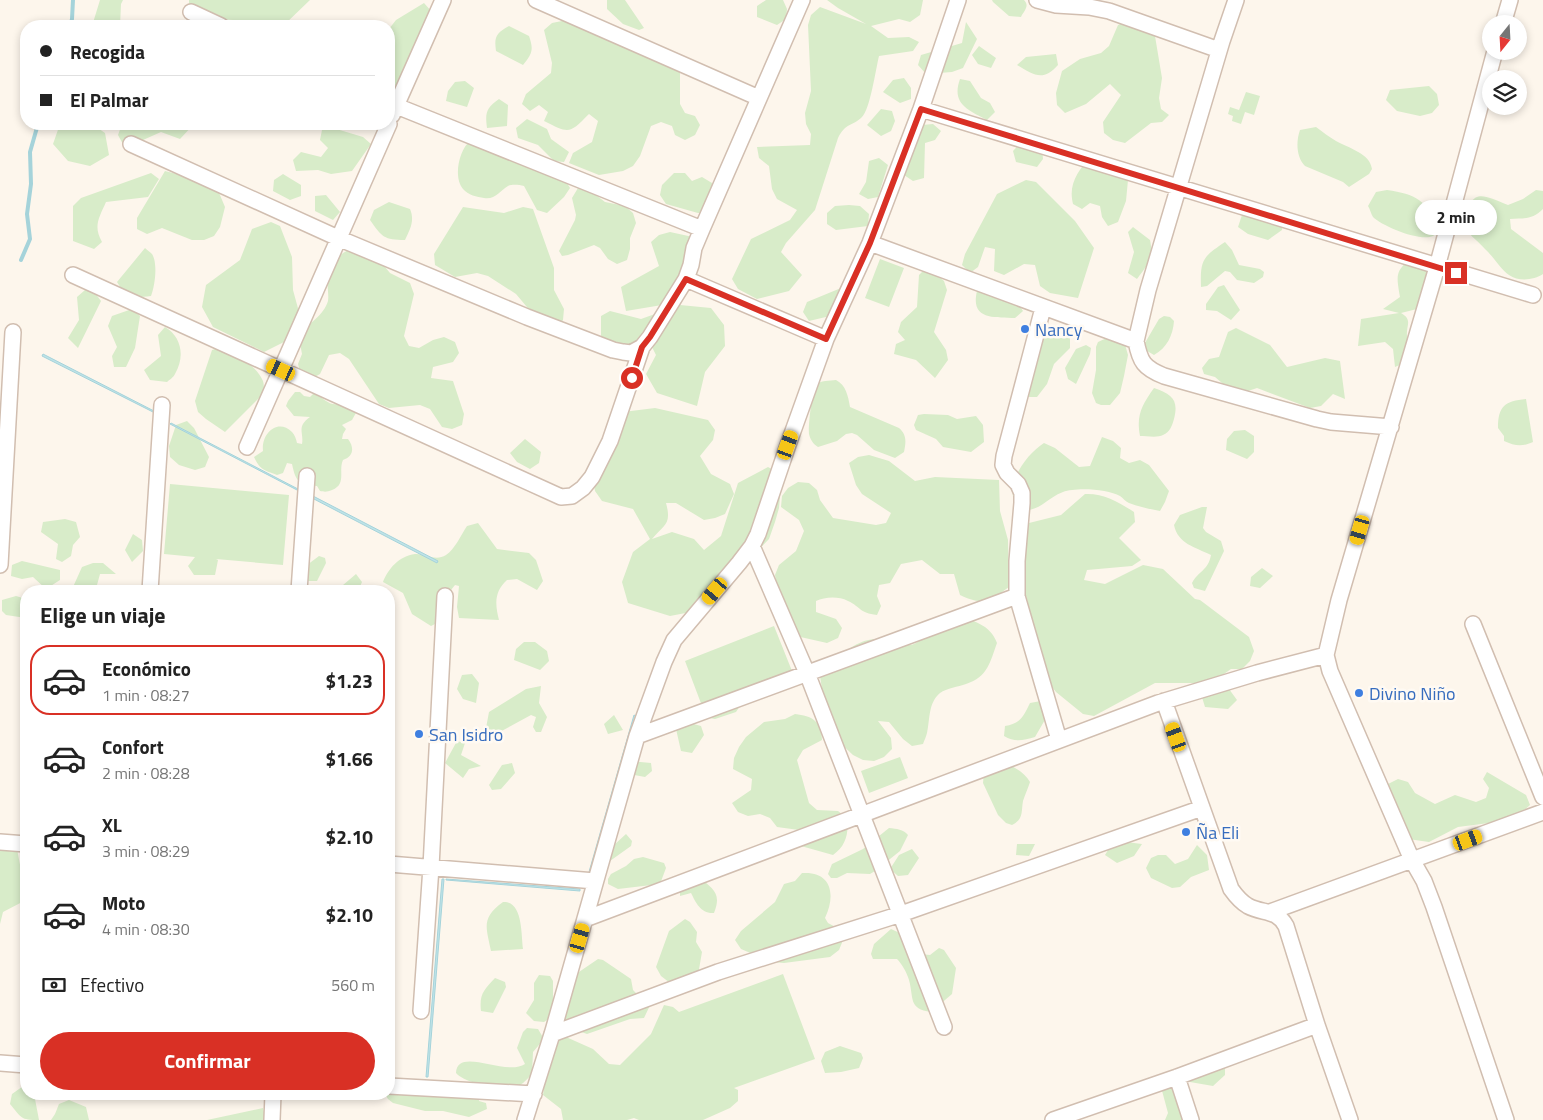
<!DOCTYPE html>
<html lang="es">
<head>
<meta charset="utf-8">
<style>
	:root { --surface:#fff; --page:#f2f2f2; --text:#222; --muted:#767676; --line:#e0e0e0; --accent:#d93025 }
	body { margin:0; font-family:"Titillium Web",sans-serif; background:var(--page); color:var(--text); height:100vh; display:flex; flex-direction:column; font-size:19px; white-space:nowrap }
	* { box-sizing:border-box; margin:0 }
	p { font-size:16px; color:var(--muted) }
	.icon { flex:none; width:28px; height:28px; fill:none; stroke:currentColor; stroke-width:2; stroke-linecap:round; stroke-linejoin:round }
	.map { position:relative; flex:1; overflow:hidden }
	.drawer { position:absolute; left:20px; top:585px; width:375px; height:515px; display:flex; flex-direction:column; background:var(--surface); border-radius:20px; box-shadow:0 2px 8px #0003 }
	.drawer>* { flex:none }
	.banner { position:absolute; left:20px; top:20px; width:375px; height:110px; border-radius:20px; box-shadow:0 2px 8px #0003; display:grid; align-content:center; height:110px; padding:0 20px; background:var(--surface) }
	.needle { width:32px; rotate:198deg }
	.tools { position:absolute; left:1482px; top:15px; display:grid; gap:10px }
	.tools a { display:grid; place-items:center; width:45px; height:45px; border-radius:50%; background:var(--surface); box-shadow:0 2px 8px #0003; font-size:25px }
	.end { position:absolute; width:22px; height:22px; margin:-11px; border:6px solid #d93025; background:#fff; box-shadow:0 0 0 2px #fff }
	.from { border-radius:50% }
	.bubble { position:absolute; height:35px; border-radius:18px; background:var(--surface); box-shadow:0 2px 8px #0003; font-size:16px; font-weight:700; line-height:35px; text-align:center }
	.car { position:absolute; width:15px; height:30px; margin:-15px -8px; border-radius:6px; box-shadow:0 0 4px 1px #0007; background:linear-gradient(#f5c518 24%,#345 0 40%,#f5c518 0 76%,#345 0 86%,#f5c518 0) }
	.banner b { display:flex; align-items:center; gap:18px; height:48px; font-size:19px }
	.banner b+b { border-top:1px solid var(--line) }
	.banner i { width:12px; height:12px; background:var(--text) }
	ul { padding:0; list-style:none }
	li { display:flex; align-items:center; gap:15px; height:70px; margin:0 10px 8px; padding:0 10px; border:2px solid transparent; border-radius:20px }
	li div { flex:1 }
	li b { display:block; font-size:19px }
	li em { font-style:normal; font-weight:700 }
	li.on { border-color:var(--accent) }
	li>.icon { width:45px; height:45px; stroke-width:1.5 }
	h2 { padding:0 20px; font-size:22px; line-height:60px }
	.pay { display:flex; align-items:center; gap:12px; height:55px; padding:0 20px; font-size:19px }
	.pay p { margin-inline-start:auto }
	.cta { display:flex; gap:10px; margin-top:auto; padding:10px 20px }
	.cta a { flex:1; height:58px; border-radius:30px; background:var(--accent); color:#fff; font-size:20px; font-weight:700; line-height:58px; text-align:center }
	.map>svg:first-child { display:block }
	.green { fill:#d8ecc9 }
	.water { fill:#bfe3e8; stroke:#a5d3da }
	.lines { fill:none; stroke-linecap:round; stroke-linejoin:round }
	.stream { stroke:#a5d3da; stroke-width:4 }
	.street-casing { stroke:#d1beb0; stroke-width:18 }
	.street { stroke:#fff; stroke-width:15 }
	.route { stroke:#d93025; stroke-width:6 }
	.shop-dot { fill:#3f7fe0; stroke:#fffaf3; stroke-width:2 }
	.labels { text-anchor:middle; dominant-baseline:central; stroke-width:5; stroke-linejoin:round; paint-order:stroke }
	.shop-label { font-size:18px; fill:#366cbe; stroke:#fffaf3; text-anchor:start }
</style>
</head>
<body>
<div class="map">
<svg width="1543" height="1120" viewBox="0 0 1543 1120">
	<rect width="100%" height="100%" fill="#fdf6ec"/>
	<path class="green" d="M100 0H123L121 4 120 26H92Z
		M189 0H310L283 26C276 26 271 24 264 22 238 18 209 25 189 4Z
		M607 0H625L644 28 639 30 623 24 607 9Z
		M766 0H783L787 9 786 19 777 25 757 17V6Z
		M827 0H923L920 15 910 22 899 19 871 26 888 38 909 37 919 42 913 51 879 56C876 68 870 110 862 117 852 127 846 122 838 138L815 210 786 243 781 252 802 275 789 291 757 299 738 289 732 279 751 239 790 220 797 210 777 199 772 189 769 166 759 158 757 147 810 145 811 134 806 124 805 113 811 91 808 25 811 15 820 7 866 24 838 8Z
		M992 0H1024C1030 6 1024 11 1021 17L1009 16 993 2Z
		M424 3 432 12 403 85H389V29L396 20Z
		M562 21 596 23 657 50 680 73V104L685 113 695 116 700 125 695 135 685 140 675 135 672 126 661 122 651 126 640 156 633 166 623 171 599 175 569 163 573 153 592 142 598 121 589 114C569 134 570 134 544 121L548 112 539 105 530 111 522 104 526 94 551 73 552 63 544 30 552 23Z
		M1128 21 1147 28 1155 36 1162 78 1159 98 1161 109 1169 115 1162 122 1151 123 1125 143 1113 140 1104 133 1103 122 1121 95 1110 84 1086 104 1065 113 1057 105 1056 93 1062 71 1080 59 1101 53 1109 46 1118 25Z
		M966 22 977 39 963 68 952 72 926 74 918 65 921 55 962 43Z
		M509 26 529 36C534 50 532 54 523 65L496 51C494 37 496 33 509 26Z
		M979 46 996 58 991 68 978 64 972 55Z
		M1056 54 1058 65C1043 82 1034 75 1017 65L1026 57Z
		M904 78 911 88V99L900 103 883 92 893 80Z
		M960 79 970 81 981 98 990 103 995 112 987 120C968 110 951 104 960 79Z
		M465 81 474 88 467 107 446 101 448 91 455 82Z
		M1429 86 1437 94 1439 105 1432 113 1420 116 1397 111 1386 100 1390 90Z
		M1246 92 1260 96 1254 115 1245 112 1241 124 1232 121 1233 116 1228 114 1230 107 1239 110Z
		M499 99 508 105 507 126 487 128C485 113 486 108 499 99Z
		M881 109 892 111 895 121 891 131 881 136 867 125Z
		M527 119 547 129 551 139 569 152 564 162 554 161 538 145 518 138 516 128Z
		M60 124H92L105 133 109 155 90 166 68 161 53 144Z
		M122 124H194L180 139 161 132 125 148 118 135Z
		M933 124 941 131 935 140 925 143 924 178 913 181 904 175 922 125Z
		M1316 127C1323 132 1329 137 1336 141 1348 148 1370 153 1372 169L1369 174 1349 187 1343 182 1305 166C1296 157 1296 141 1300 130Z
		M333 128 363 137 371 144 352 171 331 174 318 170 296 171 293 160 301 152 321 157 328 148 320 140 322 130Z
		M1027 136 1042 148 1043 159 1037 167 1016 162 1013 151Z
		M470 141 564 178 570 188 564 197 547 213 537 210 524 186C519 185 513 184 508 186 500 191 495 200 484 198 477 197 468 195 463 189 453 177 459 150 470 141Z
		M1091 156 1111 165 1128 180 1126 201 1118 222 1108 226 1102 217 1100 206 1090 203 1082 209 1073 204C1068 184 1078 171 1091 156Z
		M879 158 888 165 878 197 868 199 859 194 866 182 869 161Z
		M165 171 208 182 217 188 225 207 220 227 214 236 204 240H192L162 228 147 234 137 229V218Z
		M151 173 159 179 148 197 106 202C99 218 93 226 102 242L94 249 73 241V206L81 198Z
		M674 173H685L692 181 702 177 712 183 715 204 708 212 698 213 666 204 660 195 662 185Z
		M283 174 301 185V196L290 200 273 191 274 180Z
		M1026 180 1036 182 1075 221 1094 248 1078 298 1050 293 1040 286 1035 265 1024 264 1004 275 994 271 995 249 985 247 978 267 970 273 962 265 965 254 997 194Z
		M578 188 588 189 605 202 625 206 633 213 636 223 630 238V249L627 260 617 264 608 259 600 248 594 245 568 255 562 256 559 251 575 220 576 215 572 198Z
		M1387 190C1416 194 1426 201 1441 227 1439 230 1436 234 1433 236 1420 242 1382 226 1373 217 1371 214 1370 209 1368 206L1376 192Z
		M1536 190 1543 191V209C1532 220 1524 218 1510 219L1511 229 1543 253V274C1534 280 1519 282 1509 275 1501 270 1493 256 1485 249 1475 238 1469 236 1462 222 1473 189 1479 193 1508 205L1523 199Z
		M326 195 340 212 333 220 315 211V196Z
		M389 202 410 209C415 221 410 229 405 240 384 240 382 237 370 220L374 210Z
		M849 205 860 206 869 214 868 226 836 230 827 224V213L835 206Z
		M463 207 504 213 523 207 533 209 554 268V290L564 309 563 320 559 325 537 319 516 294 488 276 477 273 455 277 435 265 434 254Z
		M1243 212 1283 219 1282 230 1268 240 1248 234 1238 227Z
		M271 222 280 226 292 257 293 290 299 312 284 342 264 352 213 327 202 307 206 285 240 260 252 229Z
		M1133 227 1150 240C1154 259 1148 264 1137 279L1128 273 1134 252 1128 232Z
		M670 232 693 237 686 270 668 304 626 311 621 287 659 266 651 242 659 235Z
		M1225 242 1232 250 1239 265 1260 269 1264 272 1263 277 1254 283 1237 280 1230 272 1225 271 1207 286 1201 287C1200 259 1203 257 1225 242Z
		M145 248C147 250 150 252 152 254 158 263 155 286 151 296 132 298 127 299 117 282Z
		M349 250 375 255 390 273 410 283 414 294 404 336 409 346 419 348 433 340 444 337 455 342 459 353 453 362 433 367 431 378 453 381 464 414 462 425 452 429 442 427 430 409 420 405 389 408 379 404 349 359 340 353 329 355 320 374 311 379 301 375 298 364 302 354 298 333C308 325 324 315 328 301 329 295 327 287 328 281 329 269 337 254 349 250Z
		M1414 255 1424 256 1429 274 1433 305 1401 313C1413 320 1406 325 1407 336 1407 341 1412 347 1415 351L1409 361 1395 367 1393 349 1385 342 1358 346 1361 319 1399 313 1383 309 1400 297C1396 273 1395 272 1414 255Z
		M880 259 904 268 889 307 865 298Z
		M927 267 944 281 947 290 934 332 946 350 948 360 935 378 916 360 894 354 896 344 905 340 898 332 901 322 917 307 919 275Z
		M1224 285 1240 310 1231 320 1217 311 1206 310V304L1218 287Z
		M841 288 842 300 830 316 809 321 803 312 807 302Z
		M988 289 1017 302 1023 311 1015 318C994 317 970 320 977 291Z
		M85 290 95 293 101 301 78 348 68 338 79 320 77 297Z
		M680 305 711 308 724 325 725 346 705 372 697 406 657 393 646 374 656 355 651 345 641 348 609 343 601 336V316L610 311 641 319Z
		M132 309 140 316 135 348 126 367H114L112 356 117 347 108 326 112 316Z
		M1164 316 1170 317 1174 321C1173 335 1167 348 1154 355L1142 348 1159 319Z
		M1059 325 1070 338V348L1054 364 1047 384 1037 397H1029L1025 393 1026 352 1048 327Z
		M165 327C182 337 185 357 175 374 174 377 169 380 167 382L150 380 144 370 161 356 158 335Z
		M1236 328 1270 345 1287 367 1325 358 1340 361 1345 399 1333 394 1321 406 1310 408 1257 388 1236 395 1215 377 1204 374 1202 368 1209 359 1219 357 1228 332Z
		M1109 337 1124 341 1128 355 1124 376 1120 393 1110 405H1101L1096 403 1092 393 1096 370V347L1098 342Z
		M1086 345 1091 348 1090 354 1076 384 1068 379 1065 368 1076 349Z
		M222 347C236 354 257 366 263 381 264 384 264 389 264 393L225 432 206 419 198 412 195 401 212 350Z
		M836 380C846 385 848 396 850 407L899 428C907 435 906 442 904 452L895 458 874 450 857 435 852 433 846 434 837 441 818 447C813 444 810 439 809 434 808 426 812 391 816 385 820 380 830 381 836 380Z
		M1154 388C1172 394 1179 400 1174 419 1172 426 1170 432 1163 435 1158 438 1146 436 1140 436 1136 415 1142 405 1154 388Z
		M295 392H300L304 396 310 397 314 393C324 398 330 408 342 403L357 411 352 420 342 425 346 429 343 434 342 439H348C355 448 353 457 343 460 338 471 347 484 332 490 327 492 325 492 320 491L317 486C299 484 296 483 292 464L287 463 283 473 277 475C264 470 260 470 254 457L263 451C261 433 278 418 292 432 295 435 296 439 297 443L302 444C304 432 296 427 310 417L294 416 286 406 288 401Z
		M1526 399 1533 442C1522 447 1515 446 1504 441V436L1498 428C1498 406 1505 401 1526 399Z
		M655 408 708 420 715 430 713 440 700 456 711 474 730 484 734 494 725 514 715 518 704 520 676 503H666C672 525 664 524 652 539L672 532 694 539 704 550 721 536 738 483 768 467 777 472 780 496 779 508 775 522 769 539 701 610 670 616 628 603 622 582 633 552 650 539 633 509 602 501 595 491 593 480 606 426 623 412Z
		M924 414 948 415 957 419 976 416 983 425 984 442 971 452 943 447 936 439 916 430 914 425 918 415Z
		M187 421 194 428 209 457 205 467 195 470 179 465 170 457 169 446 176 425Z
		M1245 430 1254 436V452L1247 459 1226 450 1227 439 1234 431Z
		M1102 437 1113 441 1121 448 1120 458 1129 463 1140 460 1149 465 1169 491 1165 502 1160 511C1150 509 1139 507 1129 503 1126 502 1123 498 1120 496 1108 489 1076 487 1063 492 1045 499 1043 510 1021 511 1018 508 1015 504 1014 501 1007 480 1028 453 1044 443L1055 448 1079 467 1090 466Z
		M525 439 541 452 539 463 530 469 517 462 510 453Z
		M869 455 889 461 915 481 935 477 999 480 1000 511 1008 540 1009 587C990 601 983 606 960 595L954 574H940L922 560 901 564 890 583 879 585 877 596 881 606 877 615C859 613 861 607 848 601 838 596 825 597 816 601V612L836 619 842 628 838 638 827 643 796 636 782 619 775 575 779 565 796 551 804 531 799 520 781 507 782 496 788 488 798 482 809 483 817 490 820 500 833 518 876 525 886 523 891 513 862 494 856 485 849 463 858 457Z
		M170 484 289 495 283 565 216 559 218 560 215 575H194L188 566 195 557 164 554Z
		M1085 494C1103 493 1119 502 1134 512L1135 522 1119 538 1141 560 1132 566 1087 570 1084 580 1105 584 1143 565 1163 569 1195 599 1200 600 1249 637 1254 651 1250 661 1242 669H1231L1211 683H1155L1094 716 1083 714 1056 692 1041 673 1027 599 1024 588 1020 584 1010 545 1021 530 1029 523 1061 515Z
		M1202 507H1207L1203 528 1206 532 1221 541 1224 551 1205 591 1194 588 1192 583C1199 570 1208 571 1211 555 1195 547 1178 544 1174 525L1180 515Z
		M65 519 76 522 80 537 73 545 71 556 62 562 56 559 58 544 41 532 43 522Z
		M478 523 497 549 529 553 536 560 543 581 537 590 517 579 507 580C494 592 495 604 499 620L459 618 457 607 459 586 455 585 451 590 441 621 431 626 412 614 403 593 383 582C388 569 399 556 415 554 425 553 435 562 446 555 455 549 461 535 467 526Z
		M133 534 142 540 143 551 132 562 125 550Z
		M319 556 325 558 326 563 317 581H303L299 571Z
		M22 561 60 570V580L46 589 33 577 22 579 11 576 12 565Z
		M93 563H103L116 574H100L97 585 99 591H75L73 587 82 567Z
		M1262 568 1273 576 1260 588 1250 586 1251 577Z
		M356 574 362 582 358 591H336Z
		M16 596 26 599V618L6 615 2 611V600Z
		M956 615C973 621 990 624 997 643 990 662 988 677 966 684 958 687 947 688 940 693 928 703 930 720 927 733 926 737 924 741 923 744L912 746 903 739 889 722 878 721 891 738 892 749 884 757 874 761 863 760 853 755 837 740 825 709 820 676C835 660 855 637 880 639 889 640 903 646 911 645 920 643 947 621 956 615Z
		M774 626 792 671 742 703 736 712 715 719 704 717 702 706 685 661Z
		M524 642H535L547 651 549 661 540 670 514 660 516 649Z
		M472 674 479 683 476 703 463 699 457 689 462 675Z
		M541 686 539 703 547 717 541 732H536L533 727 536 717 531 715 496 734 486 728 489 712 526 689Z
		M1229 689 1237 700 1228 709 1205 707 1201 694Z
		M1041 701 1046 718 1035 737C1024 740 1015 743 1004 736L1005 726C1021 723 1023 717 1030 703Z
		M795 714C812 716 822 721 822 740L803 750 797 760 809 803 817 810 838 811 847 818C849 833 846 846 833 855L801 846 799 830 777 827 770 818 760 814 748 816 738 812 732 803 751 790 752 779 733 769 734 758 739 747 746 737 764 722 785 719Z
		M614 715 623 730 608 734 604 724Z
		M690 723 701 726 704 735 692 753 681 751 676 729Z
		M457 741 465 743 461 755 481 766 469 769 463 778 445 763Z
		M900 757 908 778 869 793 861 771Z
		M630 761 651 763 652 771 645 777 629 774Z
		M999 761C1011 765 1024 771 1030 782 1028 788 1025 795 1023 801 1021 812 1024 819 1012 825L1006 823 998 815 983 783 984 772Z
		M512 763 515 773 501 789 492 790 489 785 502 765Z
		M1487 772 1526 795 1530 805 1521 813 1510 817 1489 823 1458 827 1429 842 1408 839 1381 794 1388 784 1398 779 1408 782 1415 793 1435 804 1455 795 1476 802 1486 798 1489 788 1483 779Z
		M889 828C897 829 903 829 908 835L900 851 875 871 870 874 847 873 837 878H831L828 874 832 864 863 849Z
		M626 834 632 841 631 846 610 861H602V856Z
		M1126 842 1142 844 1134 856 1117 863 1105 855 1111 845Z
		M16 844 22 875 26 878V900L3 912 0 924V847Z
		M1017 844H1035L1029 856 1016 855Z
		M1197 845 1207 855 1209 870 1191 877 1180 887 1172 888 1151 878 1146 868 1151 858 1158 855H1166L1175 864 1188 859Z
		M912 849 919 858 908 875 898 876 890 869 899 855Z
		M643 857 664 863 666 868 660 884 618 889 608 884V879L611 874 626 866 634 859Z
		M802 873C832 871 836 895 825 918L828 923 841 930 843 940 839 950 830 957 784 963 772 962 741 949 735 940 741 931 775 902 784 884 795 881Z
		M699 877C713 889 722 893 714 913 701 914 696 903 691 893L680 896V887Z
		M503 902C523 901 521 934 523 949L491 951C486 927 481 918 503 902Z
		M685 919 690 922 697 932 696 942 702 952 698 975 674 986 661 976 656 967 669 931Z
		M891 929 902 934 920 954 930 955 939 948 944 950 956 968 952 994 931 1012C908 1009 914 998 909 980 907 973 902 964 897 959H873L871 954 874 944Z
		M598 959 603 960 631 979 633 990 636 993 652 994 653 999 644 1018 630 1019 587 1034 570 1028 561 1020 563 1003 573 990 576 974Z
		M783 974 815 1059 734 1088 738 1090V1101L730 1108 703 1120H639L634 1118 627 1120H563L561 1109 543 1095C546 1080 548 1040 566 1037L593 1049 609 1064 620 1065 651 1034 664 1005 673 1007 679 1012Z
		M539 975 550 976 553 981V1016L544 1022 534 1021 526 1013 534 1000V983Z
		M495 978 505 982 506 987 493 1013 481 1011C479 994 484 990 495 978Z
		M527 1028 538 1029 544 1039 533 1052 532 1074C528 1078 524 1083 520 1085 507 1092 465 1084 456 1073 457 1046 506 1077 525 1064L517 1048 523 1032Z
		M840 1046 861 1053 863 1058 859 1068 841 1072 825 1073 821 1061 825 1052Z
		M1219 1063 1225 1069V1075L1213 1086 1190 1082 1192 1077Z
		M26 1084V1094H49L47 1096 35 1099 39 1120C20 1120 22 1118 10 1104L12 1094Z
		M1170 1086 1187 1112 1189 1120H1165L1168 1113 1161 1087Z
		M389 1089 480 1091 479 1101 486 1103 487 1109 469 1117 443 1111H425L393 1103 388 1099 385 1094H389Z
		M69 1100 86 1107 89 1120H51L55 1114 59 1104Z
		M263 1108 266 1120H207Z"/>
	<path class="water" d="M43 354 154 411 153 412 42 356Z
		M171 423 298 489 297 490 170 424Z
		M313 496 438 561 437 563 312 498Z
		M634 715 636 716 590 873 589 872Z
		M442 879H444L428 1077H426Z
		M446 879 580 889V891L446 880Z"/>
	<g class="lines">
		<path class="stream" d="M70 26 72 19 73 0
			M21 260 30 239 27 214 31 184 30 152 38 124"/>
		<defs>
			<path id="street" d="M536 0 759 98
				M1037 0 1056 5 1089 7 1109 11 1219 50
				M191 12 221 26
				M1503 24 1510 0
				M1495 51 1437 267 1339 600 1326 655 1330 671 1412 860 1424 881 1434 907 1506 1120
				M389 103 702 229
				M921 109 1533 295
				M392 115 443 0
				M131 144 338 238 527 317 613 350 623 352 631 353 642 347 650 337 686 279 691 265 694 248 702 229 802 0
				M870 243 1136 341C1140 362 1144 368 1164 376L1317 419 1331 422 1391 427
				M73 275 561 497 572 496 583 488 592 477 610 441 642 347
				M686 279 826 339
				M1043 308 1004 456 1003 465 1007 473 1018 484 1022 493V503L1017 561V596L1059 740
				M1136 341 1148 290 1222 41 1236 0
				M247 447 389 124
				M752 546 807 673 944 1027
				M0 565 13 332
				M150 591 162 405
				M299 591 307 476
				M1473 624 1543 797
				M1164 701 1231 889C1236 896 1241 902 1248 906 1263 914 1277 909 1286 926L1317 1025 1350 1120
				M637 736 1017 596
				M0 842 26 844
				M389 864 595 881
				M1270 912 1543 812
				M585 919 1158 703 1257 673 1326 655
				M421 1011 431 867 445 596
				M552 1034 718 972 901 914 1202 808
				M0 1063 26 1065
				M1177 1077 1191 1120
				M389 1086 534 1094
				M272 1120 273 1094
				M525 1120 553 1031 637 736 664 662 674 640 739 563 752 546 758 534 788 445 826 339 870 243 921 109 958 0
				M1053 1120 1177 1077 1317 1025"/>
		</defs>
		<use href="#street" class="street-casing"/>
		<use href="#street" class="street"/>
	</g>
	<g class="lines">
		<path class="route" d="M632 378 642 347 650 337 686 279 826 339 870 243 921 109 1456 273"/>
	</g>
	<g class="shop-dot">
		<circle cx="1025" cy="329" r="5"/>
		<circle cx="1359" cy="693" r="5"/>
		<circle cx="419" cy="734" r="5"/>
		<circle cx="1186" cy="832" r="5"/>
	</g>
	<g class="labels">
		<g class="shop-label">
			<text x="1035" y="329">Nancy</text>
			<text x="1369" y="693">Divino Niño</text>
			<text x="429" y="734">San Isidro</text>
			<text x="1196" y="832">Ña Eli</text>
		</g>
	</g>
</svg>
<div class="tools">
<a><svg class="needle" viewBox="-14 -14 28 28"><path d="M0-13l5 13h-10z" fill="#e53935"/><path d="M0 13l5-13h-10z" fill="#767676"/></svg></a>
<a><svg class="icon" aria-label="layers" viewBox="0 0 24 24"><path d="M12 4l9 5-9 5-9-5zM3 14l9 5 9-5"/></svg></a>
</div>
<i class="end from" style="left:632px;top:378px"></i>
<i class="end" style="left:1456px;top:273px"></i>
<div class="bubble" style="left:1415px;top:200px;width:82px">2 min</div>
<i class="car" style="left:281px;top:370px;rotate:295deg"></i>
<i class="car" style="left:788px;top:445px;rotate:20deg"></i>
<i class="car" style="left:1360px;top:530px;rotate:196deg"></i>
<i class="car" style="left:715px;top:591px;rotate:220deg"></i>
<i class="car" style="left:1176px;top:737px;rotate:340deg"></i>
<i class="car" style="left:1468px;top:840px;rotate:70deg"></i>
<i class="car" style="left:580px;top:938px;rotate:16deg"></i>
<div class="banner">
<b><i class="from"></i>Recogida</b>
<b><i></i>El Palmar</b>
</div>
<section class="drawer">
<h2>Elige un viaje</h2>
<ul>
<li class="on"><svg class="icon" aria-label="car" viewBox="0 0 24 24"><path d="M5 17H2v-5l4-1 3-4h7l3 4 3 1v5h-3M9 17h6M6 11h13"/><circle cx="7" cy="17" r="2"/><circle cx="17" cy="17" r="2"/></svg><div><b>Económico</b><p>1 min · 08:27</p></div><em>$1.23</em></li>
<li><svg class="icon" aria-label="car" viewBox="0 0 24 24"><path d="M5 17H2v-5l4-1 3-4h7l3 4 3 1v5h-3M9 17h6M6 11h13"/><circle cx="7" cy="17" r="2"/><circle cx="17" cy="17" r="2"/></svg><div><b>Confort</b><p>2 min · 08:28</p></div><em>$1.66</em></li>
<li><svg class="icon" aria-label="car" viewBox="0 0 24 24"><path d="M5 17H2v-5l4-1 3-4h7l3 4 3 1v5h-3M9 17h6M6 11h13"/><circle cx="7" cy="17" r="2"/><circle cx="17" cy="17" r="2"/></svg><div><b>XL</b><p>3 min · 08:29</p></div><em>$2.10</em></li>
<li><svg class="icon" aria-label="car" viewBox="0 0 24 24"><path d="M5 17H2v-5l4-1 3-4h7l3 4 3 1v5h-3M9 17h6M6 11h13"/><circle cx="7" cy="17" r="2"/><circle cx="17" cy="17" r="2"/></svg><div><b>Moto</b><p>4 min · 08:30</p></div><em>$2.10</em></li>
</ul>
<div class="pay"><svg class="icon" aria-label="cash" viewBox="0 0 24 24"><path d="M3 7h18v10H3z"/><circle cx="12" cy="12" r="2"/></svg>Efectivo<p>560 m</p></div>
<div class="cta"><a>Confirmar</a></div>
</section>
</div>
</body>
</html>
